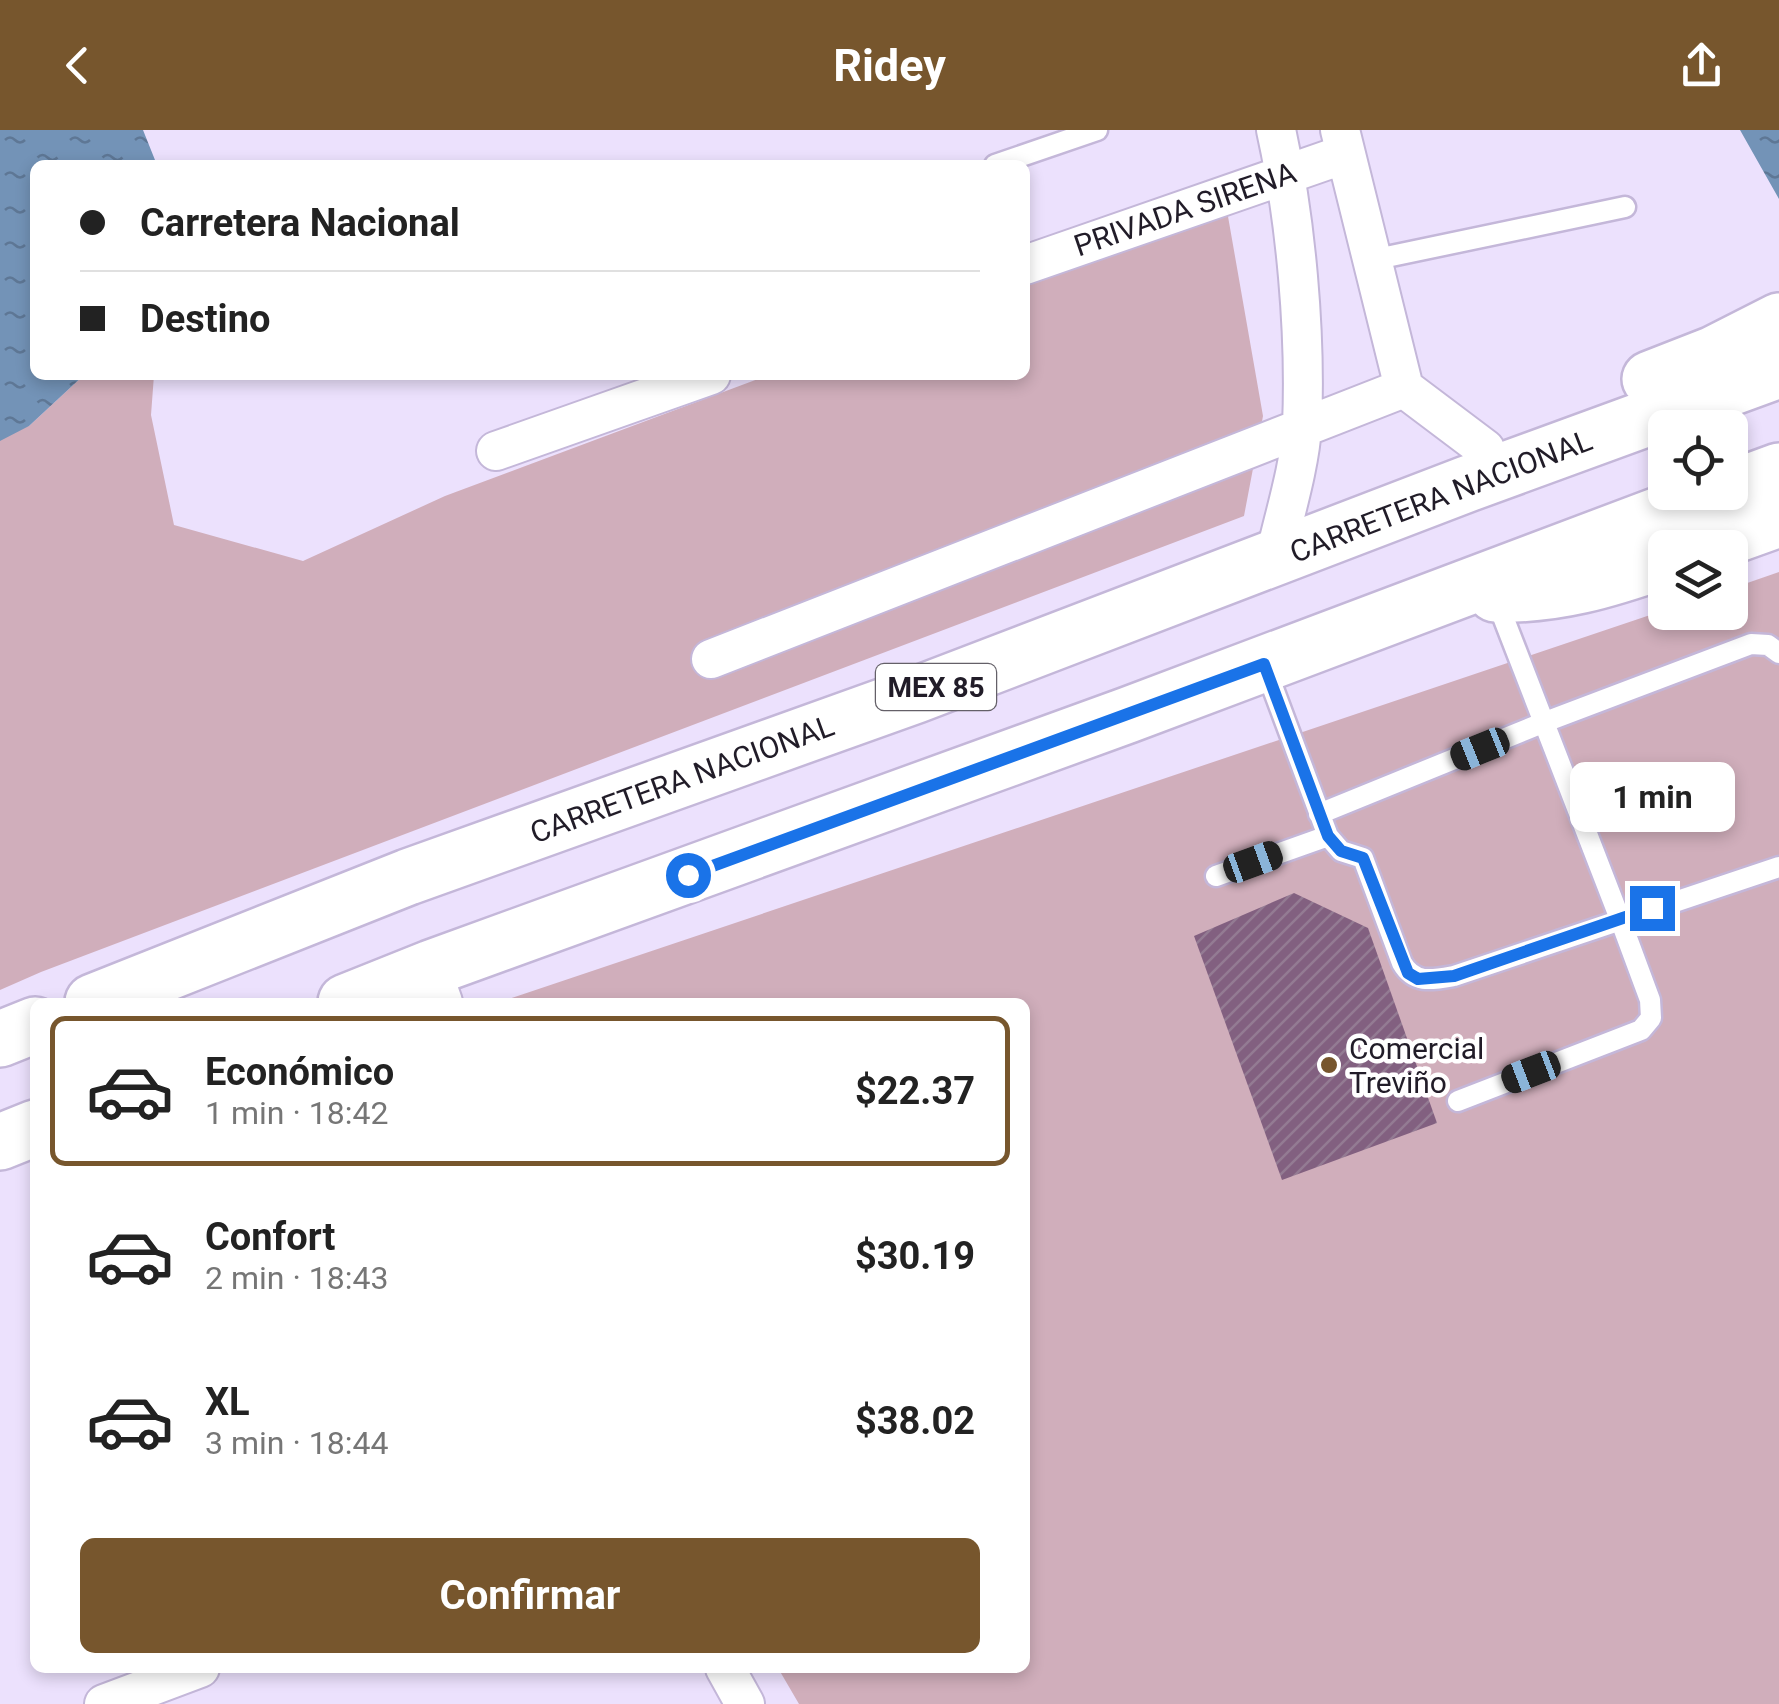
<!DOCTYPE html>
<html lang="es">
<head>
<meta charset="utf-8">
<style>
	:root { --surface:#fff; --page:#f2f2f2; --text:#222; --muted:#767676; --line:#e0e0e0; --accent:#77562d }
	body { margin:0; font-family:Roboto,sans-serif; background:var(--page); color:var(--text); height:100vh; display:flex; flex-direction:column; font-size:38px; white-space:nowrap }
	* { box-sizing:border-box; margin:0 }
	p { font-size:32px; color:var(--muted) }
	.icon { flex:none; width:55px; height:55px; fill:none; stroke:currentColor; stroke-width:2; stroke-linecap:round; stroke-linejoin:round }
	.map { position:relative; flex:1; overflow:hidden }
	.sheet { position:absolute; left:30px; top:868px; width:1000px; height:675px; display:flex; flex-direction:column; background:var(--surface); border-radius:15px; box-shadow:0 5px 15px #0003 }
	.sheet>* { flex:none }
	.hud { position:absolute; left:30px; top:30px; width:1000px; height:220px; border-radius:15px; box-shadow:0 5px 15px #0003; display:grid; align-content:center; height:220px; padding:0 50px; background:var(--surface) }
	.tools { position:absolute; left:1648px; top:280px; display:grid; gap:20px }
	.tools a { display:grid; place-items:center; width:100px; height:100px; border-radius:15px; background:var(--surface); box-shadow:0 5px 15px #0003; font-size:50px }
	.end { position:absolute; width:45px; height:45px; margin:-22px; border:12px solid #1a73e8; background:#fff; box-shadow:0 0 0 5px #fff }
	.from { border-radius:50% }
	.bubble { position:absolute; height:70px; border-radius:15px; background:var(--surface); box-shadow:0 5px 15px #0003; font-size:32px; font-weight:700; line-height:70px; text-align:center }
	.car { position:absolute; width:30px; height:60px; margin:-30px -15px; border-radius:12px; box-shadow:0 0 8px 2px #0007; background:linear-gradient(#222 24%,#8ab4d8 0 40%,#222 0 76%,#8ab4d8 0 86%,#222 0) }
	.hud b { display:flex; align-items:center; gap:35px; height:95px; font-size:38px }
	.hud b+b { border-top:2px solid var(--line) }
	.hud i { width:25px; height:25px; background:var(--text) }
	ul { padding:18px 0 0; list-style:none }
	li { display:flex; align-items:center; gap:30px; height:150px; margin:0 20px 15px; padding:0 30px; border:5px solid transparent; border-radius:15px }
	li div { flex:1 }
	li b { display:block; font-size:38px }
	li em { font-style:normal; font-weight:700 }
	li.on { border-color:var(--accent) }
	li>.icon { width:90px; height:90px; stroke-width:1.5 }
	.action { display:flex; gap:20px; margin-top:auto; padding:20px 50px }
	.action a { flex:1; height:115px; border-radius:15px; background:var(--accent); color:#fff; font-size:40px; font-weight:700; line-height:115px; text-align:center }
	header { display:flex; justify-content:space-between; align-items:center; height:130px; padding:0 50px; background:var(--accent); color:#fff; font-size:45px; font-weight:700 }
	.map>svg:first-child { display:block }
	.grass { fill:#d0aebb }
	.water { fill:url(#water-ripples) }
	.building { fill:url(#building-hatch) }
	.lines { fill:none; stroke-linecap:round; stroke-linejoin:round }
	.service-casing { stroke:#c4b7d9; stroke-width:25 }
	.minor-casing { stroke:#c4b7d9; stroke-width:42 }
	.trunk-casing { stroke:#c4b7d9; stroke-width:60 }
	.service { stroke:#fff; stroke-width:20 }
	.minor { stroke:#fff; stroke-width:38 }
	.trunk { stroke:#fff; stroke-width:55 }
	.route { stroke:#1a73e8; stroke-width:12 }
	.poi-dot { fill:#77562d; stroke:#fff; stroke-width:4 }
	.labels { text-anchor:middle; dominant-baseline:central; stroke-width:9; stroke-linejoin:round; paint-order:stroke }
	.shield { fill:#fff; stroke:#646068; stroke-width:2.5 }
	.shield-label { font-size:28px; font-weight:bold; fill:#211c28 }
	.street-label { font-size:30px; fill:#211c28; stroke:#fff }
	.poi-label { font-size:30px; fill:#211c28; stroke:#fff; text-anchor:start }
</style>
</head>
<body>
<header><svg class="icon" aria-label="back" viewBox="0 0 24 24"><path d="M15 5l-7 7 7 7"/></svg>Ridey<svg class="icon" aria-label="share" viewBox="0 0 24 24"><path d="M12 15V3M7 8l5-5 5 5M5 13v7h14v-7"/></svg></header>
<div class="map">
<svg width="1779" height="1574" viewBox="0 0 1779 1574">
	<defs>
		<pattern id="water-ripples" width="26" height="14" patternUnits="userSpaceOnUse" patternTransform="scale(2.5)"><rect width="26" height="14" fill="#7393b7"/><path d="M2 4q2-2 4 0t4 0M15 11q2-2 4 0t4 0" fill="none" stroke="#5e7795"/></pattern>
		<pattern id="building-hatch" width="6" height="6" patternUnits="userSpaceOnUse" patternTransform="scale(2.5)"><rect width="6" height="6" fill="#826080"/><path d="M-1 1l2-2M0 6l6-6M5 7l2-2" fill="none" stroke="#937b93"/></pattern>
	</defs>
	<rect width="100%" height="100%" fill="#ece1fd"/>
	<path class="grass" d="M1226 75 1263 286 1244 386 41 842 0 860V301L29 296 84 245H154L151 285 174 395 303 431 445 366 769 245H1025V150Z
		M1779 442V1574H799L778 1538H1025V872H500L1665 480 1730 482V459Z"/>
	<path class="water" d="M0 0H143L157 35H35V245H84L29 296 0 311Z
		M1740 0H1779V69Z"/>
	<path class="building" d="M1294 763 1368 798 1437 993 1282 1050 1194 806Z"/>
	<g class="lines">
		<defs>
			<path id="service" d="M995 35 1097 0
				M1372 130 1625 77
				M1265 537 1328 706 1341 721 1363 728 1402 833C1414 854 1432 850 1454 846L1779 737
				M1319 684 1545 592 1751 514 1768 515 1779 523
				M1216 746 1328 706
				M1458 971 1641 900 1651 888 1650 870 1620 789 1495 466"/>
			<path id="minor" d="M1340 0 1404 258 1485 319
				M1025 135 1345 24
				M496 321 711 245
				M1274 431C1283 390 1300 336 1302 296 1306 203 1296 90 1276 0
				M711 529 1404 258
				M431 838 443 872
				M725 1538 745 1574
				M104 1574 200 1538"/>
			<path id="trunk" d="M1650 249 1714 224 1779 191
				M1730 359 1779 341
				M1698 418 1779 389
				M1495 464C1556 466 1608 450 1665 430
				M93 872 408 747 916 565 1467 354 1779 240
				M346 872 431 838 1128 585 1720 362
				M0 909 35 895
				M0 1012 35 998"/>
		</defs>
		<use href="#service" class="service-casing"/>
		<use href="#minor" class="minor-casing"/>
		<use href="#trunk" class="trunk-casing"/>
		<use href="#service" class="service"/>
		<use href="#minor" class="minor"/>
		<use href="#trunk" class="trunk"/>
	</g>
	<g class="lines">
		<path class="route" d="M688 745 1264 534 1328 706 1341 721 1363 728 1408 843 1418 849 1454 846 1652 778"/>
	</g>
	<circle class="poi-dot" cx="1329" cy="935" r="10"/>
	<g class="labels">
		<rect class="shield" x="876" y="534" width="120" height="46" rx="8"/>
		<g class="shield-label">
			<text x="936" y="557">MEX 85</text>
		</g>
		<g class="street-label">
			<text transform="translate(1185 79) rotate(-19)">PRIVADA SIRENA</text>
			<text transform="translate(1441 366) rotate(-21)">CARRETERA NACIONAL</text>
			<text transform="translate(682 649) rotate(-20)">CARRETERA NACIONAL</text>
		</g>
		<g class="poi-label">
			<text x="1349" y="918">Comercial<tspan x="1349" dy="34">Treviño</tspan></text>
		</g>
	</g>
</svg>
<div class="tools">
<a><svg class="icon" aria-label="locate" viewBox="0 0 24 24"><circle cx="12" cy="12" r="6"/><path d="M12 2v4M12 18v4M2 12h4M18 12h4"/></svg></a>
<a><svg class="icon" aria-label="layers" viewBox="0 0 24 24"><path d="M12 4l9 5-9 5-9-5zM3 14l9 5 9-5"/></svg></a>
</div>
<i class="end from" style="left:688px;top:745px"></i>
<i class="end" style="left:1652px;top:778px"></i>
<div class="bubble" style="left:1570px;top:632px;width:165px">1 min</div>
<i class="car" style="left:1480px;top:619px;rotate:248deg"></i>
<i class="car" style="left:1253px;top:732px;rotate:70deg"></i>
<i class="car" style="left:1531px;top:942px;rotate:249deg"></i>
<div class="hud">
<b><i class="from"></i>Carretera Nacional</b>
<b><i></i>Destino</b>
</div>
<section class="sheet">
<ul>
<li class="on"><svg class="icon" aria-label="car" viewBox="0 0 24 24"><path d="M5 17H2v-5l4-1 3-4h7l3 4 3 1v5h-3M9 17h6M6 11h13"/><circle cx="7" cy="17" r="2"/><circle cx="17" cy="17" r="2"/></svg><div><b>Económico</b><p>1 min · 18:42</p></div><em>$22.37</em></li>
<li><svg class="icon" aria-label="car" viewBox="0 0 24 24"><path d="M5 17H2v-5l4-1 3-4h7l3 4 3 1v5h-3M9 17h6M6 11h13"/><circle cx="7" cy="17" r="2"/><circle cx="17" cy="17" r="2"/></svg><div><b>Confort</b><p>2 min · 18:43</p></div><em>$30.19</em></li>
<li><svg class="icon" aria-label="car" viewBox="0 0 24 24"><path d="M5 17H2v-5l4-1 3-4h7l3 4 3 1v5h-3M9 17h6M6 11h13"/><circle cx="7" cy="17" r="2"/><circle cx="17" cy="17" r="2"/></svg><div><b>XL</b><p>3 min · 18:44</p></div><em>$38.02</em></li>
</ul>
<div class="action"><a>Confirmar</a></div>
</section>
</div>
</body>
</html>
